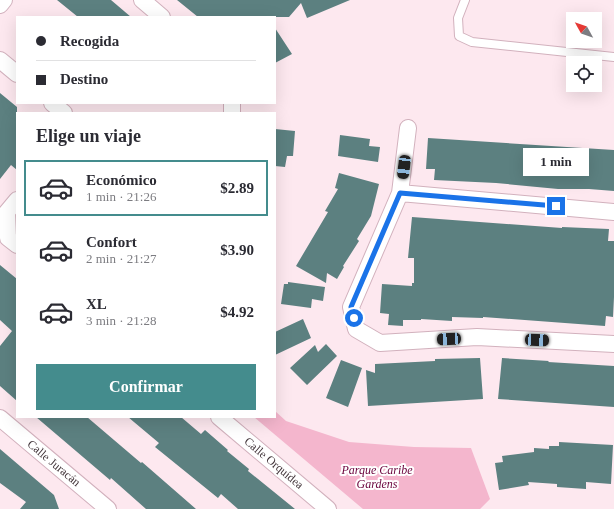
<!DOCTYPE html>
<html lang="es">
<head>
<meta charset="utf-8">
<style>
	:root { --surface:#fff; --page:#f7f7f7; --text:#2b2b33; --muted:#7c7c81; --line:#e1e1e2; --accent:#448c8d }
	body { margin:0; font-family:"Times New Roman",serif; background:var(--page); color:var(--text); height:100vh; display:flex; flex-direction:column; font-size:15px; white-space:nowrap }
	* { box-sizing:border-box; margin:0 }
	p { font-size:13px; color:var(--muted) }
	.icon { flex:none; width:22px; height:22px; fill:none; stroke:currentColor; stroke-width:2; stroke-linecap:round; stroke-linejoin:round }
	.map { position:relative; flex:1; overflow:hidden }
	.drawer { position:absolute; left:16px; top:112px; width:260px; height:306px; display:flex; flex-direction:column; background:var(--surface); border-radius:0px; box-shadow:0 4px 16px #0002 }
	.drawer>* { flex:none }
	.top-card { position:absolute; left:16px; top:16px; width:260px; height:88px; border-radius:0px; box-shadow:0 4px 16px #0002; display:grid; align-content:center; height:88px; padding:0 20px; background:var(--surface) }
	.needle { width:26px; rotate:310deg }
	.fabs { position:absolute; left:566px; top:12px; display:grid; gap:8px }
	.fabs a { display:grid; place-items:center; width:36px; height:36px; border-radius:0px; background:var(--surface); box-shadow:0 4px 16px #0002; font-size:20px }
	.end { position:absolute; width:18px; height:18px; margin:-9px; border:5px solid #1a73e8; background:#fff; box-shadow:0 0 0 2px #fff }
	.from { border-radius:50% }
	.bubble { position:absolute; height:28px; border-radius:0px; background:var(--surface); box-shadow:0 4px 16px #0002; font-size:13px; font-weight:700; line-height:28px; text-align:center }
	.car { position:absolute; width:12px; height:24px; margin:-12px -6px; border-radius:5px; box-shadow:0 0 3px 1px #0007; background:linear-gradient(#222 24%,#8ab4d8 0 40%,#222 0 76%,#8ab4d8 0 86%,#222 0) }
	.top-card b { display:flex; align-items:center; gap:14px; height:38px; font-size:15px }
	.top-card b+b { border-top:1px solid var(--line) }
	.top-card i { width:10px; height:10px; background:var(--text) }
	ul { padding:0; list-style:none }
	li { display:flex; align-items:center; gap:12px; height:56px; margin:0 8px 6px; padding:0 12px; border:2px solid transparent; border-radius:0px }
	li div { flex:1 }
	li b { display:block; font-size:15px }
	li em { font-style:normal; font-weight:700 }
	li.selected { border-color:var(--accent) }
	li>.icon { width:36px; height:36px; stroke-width:1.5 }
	h2 { padding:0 20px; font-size:18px; line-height:48px }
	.cta { display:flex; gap:8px; margin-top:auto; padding:8px 20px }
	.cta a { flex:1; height:46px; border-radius:0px; background:var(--accent); color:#fff; font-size:16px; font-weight:700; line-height:46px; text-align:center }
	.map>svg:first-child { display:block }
	.green { fill:#f4b6cd }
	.building { fill:#5c8080 }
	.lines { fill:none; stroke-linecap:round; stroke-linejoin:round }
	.service-casing { stroke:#d2b1bd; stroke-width:10 }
	.minor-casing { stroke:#d2b1bd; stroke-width:18 }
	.service { stroke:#fff; stroke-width:8 }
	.minor { stroke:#fff; stroke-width:16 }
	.route { stroke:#1a73e8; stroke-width:5 }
	.labels { text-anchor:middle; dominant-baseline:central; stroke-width:4; stroke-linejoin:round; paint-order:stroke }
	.street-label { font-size:12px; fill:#403338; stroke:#fff }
	.park-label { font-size:12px; font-style:italic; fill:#6a033c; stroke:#fff }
</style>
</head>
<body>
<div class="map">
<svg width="614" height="509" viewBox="0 0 614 509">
	<rect width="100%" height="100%" fill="#fde8ef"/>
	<path class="green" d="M275 411 286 421 349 442 414 447 471 448 490 499 480 509H363L254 417H275Z"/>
	<path class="building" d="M57 0H111L131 17H78Z
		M177 0H350L307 18 301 3 289 17H198Z
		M275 28 292 54 275 63Z
		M0 93 17 107V170L11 165 0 179Z
		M275 129 295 131 293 156H287L285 167 275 166Z
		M340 135 370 139 369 146 380 147 378 162 338 156Z
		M428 138 614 150V191L589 189H558L496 183 434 180 435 169H426Z
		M339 173 379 184 371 216 357 239 359 241 343 266 344 267 337 279 327 273 326 283 296 266 328 212 325 211 338 189 335 188Z
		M412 217 562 228V227L609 229 608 241H614V297L613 317 606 316 605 326 483 317V318L452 317V321L421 319V320H403V326L388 325 389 314 380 313 382 284 412 286V283H414V258H408Z
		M0 265 17 279V401L0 386V346L12 331 0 320Z
		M288 282 325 287 323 301 312 299 311 308 281 304 284 284H288Z
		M303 319 311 338 275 355V332Z
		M326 344 337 356 307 385 290 368 315 345 318 352Z
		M480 358 483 399 368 406 366 370 375 373V364L435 361V359Z
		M502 358 549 361 548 362 614 366V407L498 399Z
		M341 360 362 368 348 407 326 398Z
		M36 417H87L141 463 142 462 196 509H146L111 478 110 480Z
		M128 417H181L201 434 205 430 228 450 227 451 249 469 248 471 295 509H238L221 494 218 498 155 447 159 443Z
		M559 442 613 445 611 484 586 482V489L557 487V484L528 482 529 485 499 490 495 463 503 462 502 456 534 452V448L549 449V446H559Z
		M0 449 54 495 59 509H20L26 502 0 483Z"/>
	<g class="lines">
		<defs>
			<path id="service" d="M465 0 458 18 459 36 472 42 614 57"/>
			<path id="minor" d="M142 0 162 17
				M0 5 4 0
				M0 60 17 74
				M52 103 64 113
				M232 113V103
				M408 128 400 193 351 307 356 329 380 343 477 337 614 344
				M400 193 614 212
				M17 200 7 212 8 238 17 245
				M219 417 328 509
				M0 418 108 509"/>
		</defs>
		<use href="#service" class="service-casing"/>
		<use href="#minor" class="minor-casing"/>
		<use href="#service" class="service"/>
		<use href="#minor" class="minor"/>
	</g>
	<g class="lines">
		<path class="route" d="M354 318 351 307 400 193 556 206"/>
	</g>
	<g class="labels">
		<g class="street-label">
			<text transform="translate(54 463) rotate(40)">Calle Juracán</text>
			<text transform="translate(274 463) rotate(40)">Calle Orquídea</text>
		</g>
		<g class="park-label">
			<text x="377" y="470">Parque Caribe<tspan x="377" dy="14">Gardens</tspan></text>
		</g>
	</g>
</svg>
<div class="fabs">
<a><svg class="needle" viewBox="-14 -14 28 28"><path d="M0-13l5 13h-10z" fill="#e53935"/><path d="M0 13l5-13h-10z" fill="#7c7c81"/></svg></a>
<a><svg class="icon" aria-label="locate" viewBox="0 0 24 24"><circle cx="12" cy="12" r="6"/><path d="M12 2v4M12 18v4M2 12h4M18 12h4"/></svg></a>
</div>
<i class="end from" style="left:354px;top:318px"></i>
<i class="end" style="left:556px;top:206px"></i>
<div class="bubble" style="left:523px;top:148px;width:66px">1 min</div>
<i class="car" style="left:404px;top:167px;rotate:187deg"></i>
<i class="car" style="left:449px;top:339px;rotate:267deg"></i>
<i class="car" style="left:537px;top:340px;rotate:93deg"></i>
<div class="top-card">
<b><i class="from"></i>Recogida</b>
<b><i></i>Destino</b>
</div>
<section class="drawer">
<h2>Elige un viaje</h2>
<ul>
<li class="selected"><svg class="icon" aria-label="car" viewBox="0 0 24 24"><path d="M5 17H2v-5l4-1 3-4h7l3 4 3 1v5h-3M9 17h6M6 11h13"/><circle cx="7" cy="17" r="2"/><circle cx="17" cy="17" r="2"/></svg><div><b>Económico</b><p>1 min · 21:26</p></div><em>$2.89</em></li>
<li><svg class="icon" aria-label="car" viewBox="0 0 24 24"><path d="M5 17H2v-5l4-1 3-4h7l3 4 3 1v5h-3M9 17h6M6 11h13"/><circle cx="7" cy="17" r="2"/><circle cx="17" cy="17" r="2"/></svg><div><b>Confort</b><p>2 min · 21:27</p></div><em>$3.90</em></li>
<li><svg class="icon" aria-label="car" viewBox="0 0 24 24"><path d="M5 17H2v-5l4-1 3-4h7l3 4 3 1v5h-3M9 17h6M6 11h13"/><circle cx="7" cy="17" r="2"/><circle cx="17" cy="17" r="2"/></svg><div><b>XL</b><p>3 min · 21:28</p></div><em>$4.92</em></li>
</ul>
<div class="cta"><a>Confirmar</a></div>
</section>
</div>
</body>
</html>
